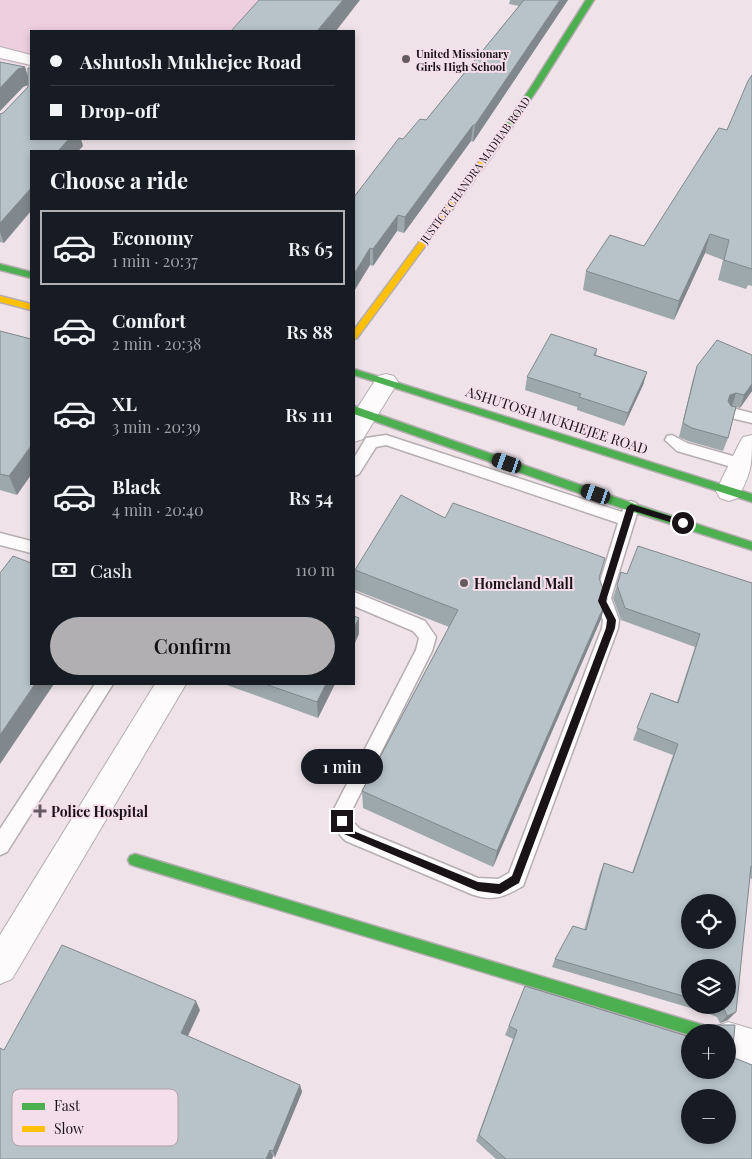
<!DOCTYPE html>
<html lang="en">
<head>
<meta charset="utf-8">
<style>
	:root { --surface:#171b24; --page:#20242c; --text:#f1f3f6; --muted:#9ea1a6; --line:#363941; --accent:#b2afb2 }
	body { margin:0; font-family:"Playfair Display",serif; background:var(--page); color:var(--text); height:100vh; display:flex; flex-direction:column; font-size:19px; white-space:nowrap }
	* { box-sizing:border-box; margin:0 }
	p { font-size:16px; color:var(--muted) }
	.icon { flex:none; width:28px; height:28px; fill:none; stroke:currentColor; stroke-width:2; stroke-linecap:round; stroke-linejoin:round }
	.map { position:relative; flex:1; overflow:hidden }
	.side { position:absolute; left:30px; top:150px; width:325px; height:535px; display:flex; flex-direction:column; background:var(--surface); border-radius:0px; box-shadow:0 2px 8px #0003 }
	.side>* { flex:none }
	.guide { position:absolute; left:30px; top:30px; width:325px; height:110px; border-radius:0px; box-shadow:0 2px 8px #0003; display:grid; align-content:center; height:110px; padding:0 20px; background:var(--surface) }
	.controls { position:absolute; left:681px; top:894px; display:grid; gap:10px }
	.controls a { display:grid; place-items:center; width:55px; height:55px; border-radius:50%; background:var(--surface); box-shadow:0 2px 8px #0003; font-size:25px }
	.end { position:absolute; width:22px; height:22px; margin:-11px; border:6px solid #191216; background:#fff; box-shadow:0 0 0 2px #fff }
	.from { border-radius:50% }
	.bubble { position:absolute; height:35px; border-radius:18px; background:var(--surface); box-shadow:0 2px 8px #0003; font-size:16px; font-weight:600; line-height:35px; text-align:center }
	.car { position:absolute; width:15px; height:30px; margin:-15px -8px; border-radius:6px; box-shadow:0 0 4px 1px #0007; background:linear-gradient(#222 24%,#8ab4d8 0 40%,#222 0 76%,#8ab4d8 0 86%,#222 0) }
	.guide b { display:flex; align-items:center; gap:18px; height:48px; font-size:19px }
	.guide b+b { border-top:1px solid var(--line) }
	.guide i { width:12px; height:12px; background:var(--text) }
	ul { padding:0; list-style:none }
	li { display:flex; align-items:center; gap:15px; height:75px; margin:0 10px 8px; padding:0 10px; border:2px solid transparent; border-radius:0px }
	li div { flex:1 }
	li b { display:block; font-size:19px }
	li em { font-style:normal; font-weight:600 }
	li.current { border-color:var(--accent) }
	li>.icon { width:45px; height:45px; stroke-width:1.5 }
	h2 { padding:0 20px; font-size:22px; line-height:60px }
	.pay { display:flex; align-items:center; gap:12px; height:55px; padding:0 20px; font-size:19px }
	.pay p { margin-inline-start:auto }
	.cta { display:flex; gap:10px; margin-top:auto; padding:10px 20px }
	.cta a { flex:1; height:58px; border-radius:30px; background:var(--accent); color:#111; font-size:20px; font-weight:600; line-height:58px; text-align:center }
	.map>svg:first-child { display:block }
	.green { fill:#eecfe0 }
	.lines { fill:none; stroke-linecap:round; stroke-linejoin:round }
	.lane-casing { stroke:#b6adb1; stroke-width:3 }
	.street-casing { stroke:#b6adb1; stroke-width:2 }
	.fast-casing { stroke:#b6adb1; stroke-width:3 }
	.slow-casing { stroke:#b6adb1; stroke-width:3 }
	.lane { fill:#fdfbfc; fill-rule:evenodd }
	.street { fill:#fdfbfc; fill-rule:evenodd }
	.fast { fill:#4caf50; fill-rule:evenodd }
	.slow { fill:#ffc107; fill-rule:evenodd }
	.wall { fill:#9da8ad; fill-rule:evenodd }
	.shaded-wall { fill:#80888d }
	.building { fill:#b7c3c9; stroke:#80888d; fill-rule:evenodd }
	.route { fill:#191216 }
	.poi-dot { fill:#645b60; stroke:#f4deea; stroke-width:2 }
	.labels { text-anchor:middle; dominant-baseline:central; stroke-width:4; stroke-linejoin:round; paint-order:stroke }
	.far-poi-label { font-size:11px; font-weight:bold; fill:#191216; stroke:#f4deea; text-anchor:start }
	.far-street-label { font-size:11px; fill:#191216; stroke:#f4deea }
	.street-label { font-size:14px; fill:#191216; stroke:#f4deea }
	.poi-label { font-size:14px; font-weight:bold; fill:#191216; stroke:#f4deea; text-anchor:start }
	.key { fill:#f4deea; stroke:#b2a1aa; stroke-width:1 }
	.key-label { font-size:14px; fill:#191216 }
</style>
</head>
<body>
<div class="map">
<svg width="752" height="1159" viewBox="0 0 752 1159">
	<rect width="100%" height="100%" fill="#efe3e9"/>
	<path class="green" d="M0 0H258L232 31H31V67L0 60Z"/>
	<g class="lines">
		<defs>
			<path id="lane" d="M732 408 752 413V423L727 417 725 413 727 409Z
				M386 435 622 512 626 503 631 501 636 503 639 507 611 598 619 620 618 628 523 886C504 897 493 902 471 894L346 841C336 833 333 822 334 809L416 650 419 638 413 631 354 606V592L425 621 436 637 432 651 352 810 353 822 360 829 478 878 498 879 509 873 602 628 603 620 595 598 618 523 386 445 376 447 359 474 354 476V458L366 438Z
				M672 435 687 443 747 460 750 464 747 468 742 470 677 451 665 440 667 436Z
				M0 533 31 541V553L0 545Z
				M95 684H113L7 852 0 855V829Z"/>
			<path id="street" d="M0 47 31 55V65L0 58Z
				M386 374 394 376 398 382 363 439 354 442V413L378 376Z
				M752 435C752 465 752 471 738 498L729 501 720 498 716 491 739 444 743 437Z
				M155 684H186L12 979 0 984V935Z
				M728 1022 752 1029V1065L728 1058V1032H713L715 1027Z"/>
			<path id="fast" d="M586 0H594L539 87 490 159H484L483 157 531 87Z
				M0 264 31 272V278L0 270Z
				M354 369 752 494V502L354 375Z
				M354 406 635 504 752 542V550L627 510 354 414Z
				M135 854 703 1025 708 1027 710 1032H690V1035L135 866 130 864 128 860 130 856Z"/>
			<path id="slow" d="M484 155 491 157 357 338 354 339V330Z
				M0 296 31 304V310L0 302Z"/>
		</defs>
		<use href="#lane" class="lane-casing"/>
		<use href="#street" class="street-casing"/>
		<use href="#fast" class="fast-casing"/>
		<use href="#slow" class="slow-casing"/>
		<use href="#lane" class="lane"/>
		<use href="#street" class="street"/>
		<use href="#fast" class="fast"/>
		<use href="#slow" class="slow"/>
	</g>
	<path class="wall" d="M510 0H568L473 142 471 141 404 233 397 231 373 266 370 265 354 291 403 139 426 120 519 6 509 4Z
		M0 62 25 67 28 77 83 146 78 151H31L4 243 0 242V114L3 113 28 87V85L23 87 0 111Z
		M752 75V286L748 285 746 289 718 280 723 260 705 253 674 320 583 290 586 271 644 246 727 130Z
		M0 331 17 495 0 490Z
		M597 349 596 355 647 372 643 385 624 426 577 410V407L525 390 527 377Z
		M752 355V391L740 408 736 407 728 438 723 451 688 441 679 437 693 379 697 366Z
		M445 518 599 579 601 619 493 867 363 808 362 791 449 627 355 590V570Z
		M621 572 627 574 752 583V879L750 878 728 1020 720 1023 717 1017 704 1012 552 967 555 959 584 930 600 873 604 863 632 873 673 755 633 740 651 693 677 702 695 647 621 620 613 598ZM690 968 728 1005H690Z
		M224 684H335L318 718Z
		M525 986 690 1037V1070H728V1032H693L700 1025H735L732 1057 752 1065V1159H496L476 1141 513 1039 505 1035ZM690 1098H728V1135H690Z
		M200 1010 188 1036 300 1085 302 1092 275 1157 273 1156 272 1159H0L4 1050Z"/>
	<path class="shaded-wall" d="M343 0H360L336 31H317Z
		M560 0H568L473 142 475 125Z
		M25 67 30 84 23 87 0 111V88L18 69Z
		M473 125 471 141 404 233 405 217Z
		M68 139H81L83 146 78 151H58Z
		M31 188V211L4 243 0 232V223Z
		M398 215 397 231 373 266V249Z
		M710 234 705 253 674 320 679 301Z
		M370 248V265L354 291V274Z
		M647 372 643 385 624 426 628 413Z
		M752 384V391L740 408 744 395Z
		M736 393 732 406 725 408 730 395Z
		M31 446V475L17 495 9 476Z
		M607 599 601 619 493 867 497 851Z
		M359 618V634L354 645V628Z
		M35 684H54L0 764V735Z
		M326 684H335L318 718 317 702Z
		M196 1001 200 1010 185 1042 181 1033Z
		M736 1012 728 1020 720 1023 727 1016Z
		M300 1085 302 1092 275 1157 273 1151Z
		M270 1150 273 1156 272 1159H266Z"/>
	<path class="building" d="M259 0H343L317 31H231Z
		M524 0H560L475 125H473L405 217 398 215 373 249 370 248 354 274V197L399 138 403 139 420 119 426 120Z
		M0 62 25 67 18 69 0 88Z
		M28 68H31V139H69L58 151H31V188L0 223V114L3 113 28 87Z
		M752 75V269L724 260 729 240 710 234 679 301 586 271 610 235 644 246 719 128 727 130 748 81Z
		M0 331 31 339V446L9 476 0 474Z
		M551 334 597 349 594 355 647 372 628 413 579 397 581 394 527 377Z
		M717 340 752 355V384L744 395 736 393 730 395 728 401 731 406 736 407 728 438 692 428 683 423 697 366Z
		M401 495 445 518 453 503 605 558 599 578 607 599 497 851 362 791 458 610 355 570Z
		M638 546 752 583V866H751L736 1012 727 1016 724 1009 712 1005H728V968H690V998L555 959 573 926 586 930 604 863 633 873 678 744 637 728 651 693 678 703 700 634 625 608 617 585 621 572 627 574ZM690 902H728V940H690Z
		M13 556 31 563V684H35L0 735V573Z
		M354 616 359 618 354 628Z
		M265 684H326L317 702Z
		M62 945 196 1001 181 1033 300 1085 273 1151 270 1150 266 1159H0V1048L4 1050Z
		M525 986 690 1037V1070H728V1032H700V1025H735L732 1057 752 1065V1159H506L479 1135 517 1030 509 1026ZM690 1098H728V1135H690Z"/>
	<path class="route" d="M631 504 686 521 687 523 683 526 634 511 606 601 616 620 615 628 519 883 500 894 478 891 344 834 337 821 342 817 345 818 350 828 356 832 478 882 499 884 512 876 606 628 607 620 598 601 627 507Z"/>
	<g class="poi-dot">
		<circle cx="406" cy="59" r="5"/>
		<circle cx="464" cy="583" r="5"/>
		<path d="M37.5 803.5h5v5h5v5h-5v5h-5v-5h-5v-5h5z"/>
	</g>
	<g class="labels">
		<g class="far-poi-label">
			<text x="416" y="53">United Missionary<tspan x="416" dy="13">Girls High School</tspan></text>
		</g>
		<g class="far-street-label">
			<text transform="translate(475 170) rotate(-54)">JUSTICE CHANDRA MADHAB ROAD</text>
		</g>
		<g class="street-label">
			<text transform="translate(557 420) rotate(18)">ASHUTOSH MUKHEJEE ROAD</text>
		</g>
		<g class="poi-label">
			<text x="474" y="583">Homeland Mall</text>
			<text x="51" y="811">Police Hospital</text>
		</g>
	</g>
	<rect x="12" y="1089" width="166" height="57" rx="8" class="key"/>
	<rect x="22" y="1103" width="23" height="7" fill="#4caf50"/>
	<rect x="22" y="1126" width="23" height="6" fill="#ffc107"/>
	<g class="key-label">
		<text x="54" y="1111">Fast</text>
		<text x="54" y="1134">Slow</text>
	</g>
</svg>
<div class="controls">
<a><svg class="icon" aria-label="locate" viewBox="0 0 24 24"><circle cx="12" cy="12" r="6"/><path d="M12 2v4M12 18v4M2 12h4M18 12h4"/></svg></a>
<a><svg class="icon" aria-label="layers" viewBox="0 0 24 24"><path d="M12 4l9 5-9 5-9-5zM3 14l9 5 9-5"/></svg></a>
<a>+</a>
<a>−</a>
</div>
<i class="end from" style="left:683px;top:523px"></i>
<i class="end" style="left:342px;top:821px"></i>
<div class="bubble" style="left:301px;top:749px;width:82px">1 min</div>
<i class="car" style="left:507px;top:463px;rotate:289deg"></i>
<i class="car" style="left:596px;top:494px;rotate:289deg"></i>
<div class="guide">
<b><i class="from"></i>Ashutosh Mukhejee Road</b>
<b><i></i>Drop-off</b>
</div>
<section class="side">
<h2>Choose a ride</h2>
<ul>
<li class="current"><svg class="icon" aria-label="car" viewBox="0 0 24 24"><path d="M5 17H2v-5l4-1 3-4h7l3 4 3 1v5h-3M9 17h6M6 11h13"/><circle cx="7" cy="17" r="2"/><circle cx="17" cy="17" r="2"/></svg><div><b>Economy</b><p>1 min · 20:37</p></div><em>Rs 65</em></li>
<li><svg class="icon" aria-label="car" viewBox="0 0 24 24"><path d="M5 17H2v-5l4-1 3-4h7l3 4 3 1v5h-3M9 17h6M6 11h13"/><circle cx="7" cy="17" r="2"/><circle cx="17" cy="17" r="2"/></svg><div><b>Comfort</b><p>2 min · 20:38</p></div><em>Rs 88</em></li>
<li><svg class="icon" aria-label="car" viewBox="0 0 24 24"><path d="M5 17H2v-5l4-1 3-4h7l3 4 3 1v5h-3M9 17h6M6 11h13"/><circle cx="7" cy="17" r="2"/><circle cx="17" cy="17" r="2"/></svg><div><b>XL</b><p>3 min · 20:39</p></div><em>Rs 111</em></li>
<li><svg class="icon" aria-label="car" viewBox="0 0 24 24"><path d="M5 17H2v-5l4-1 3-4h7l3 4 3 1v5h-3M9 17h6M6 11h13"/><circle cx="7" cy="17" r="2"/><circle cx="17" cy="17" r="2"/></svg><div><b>Black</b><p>4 min · 20:40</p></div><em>Rs 54</em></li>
</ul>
<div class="pay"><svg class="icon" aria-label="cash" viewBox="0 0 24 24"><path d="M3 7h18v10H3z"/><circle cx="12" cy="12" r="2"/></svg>Cash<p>110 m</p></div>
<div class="cta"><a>Confirm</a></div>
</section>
</div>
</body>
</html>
